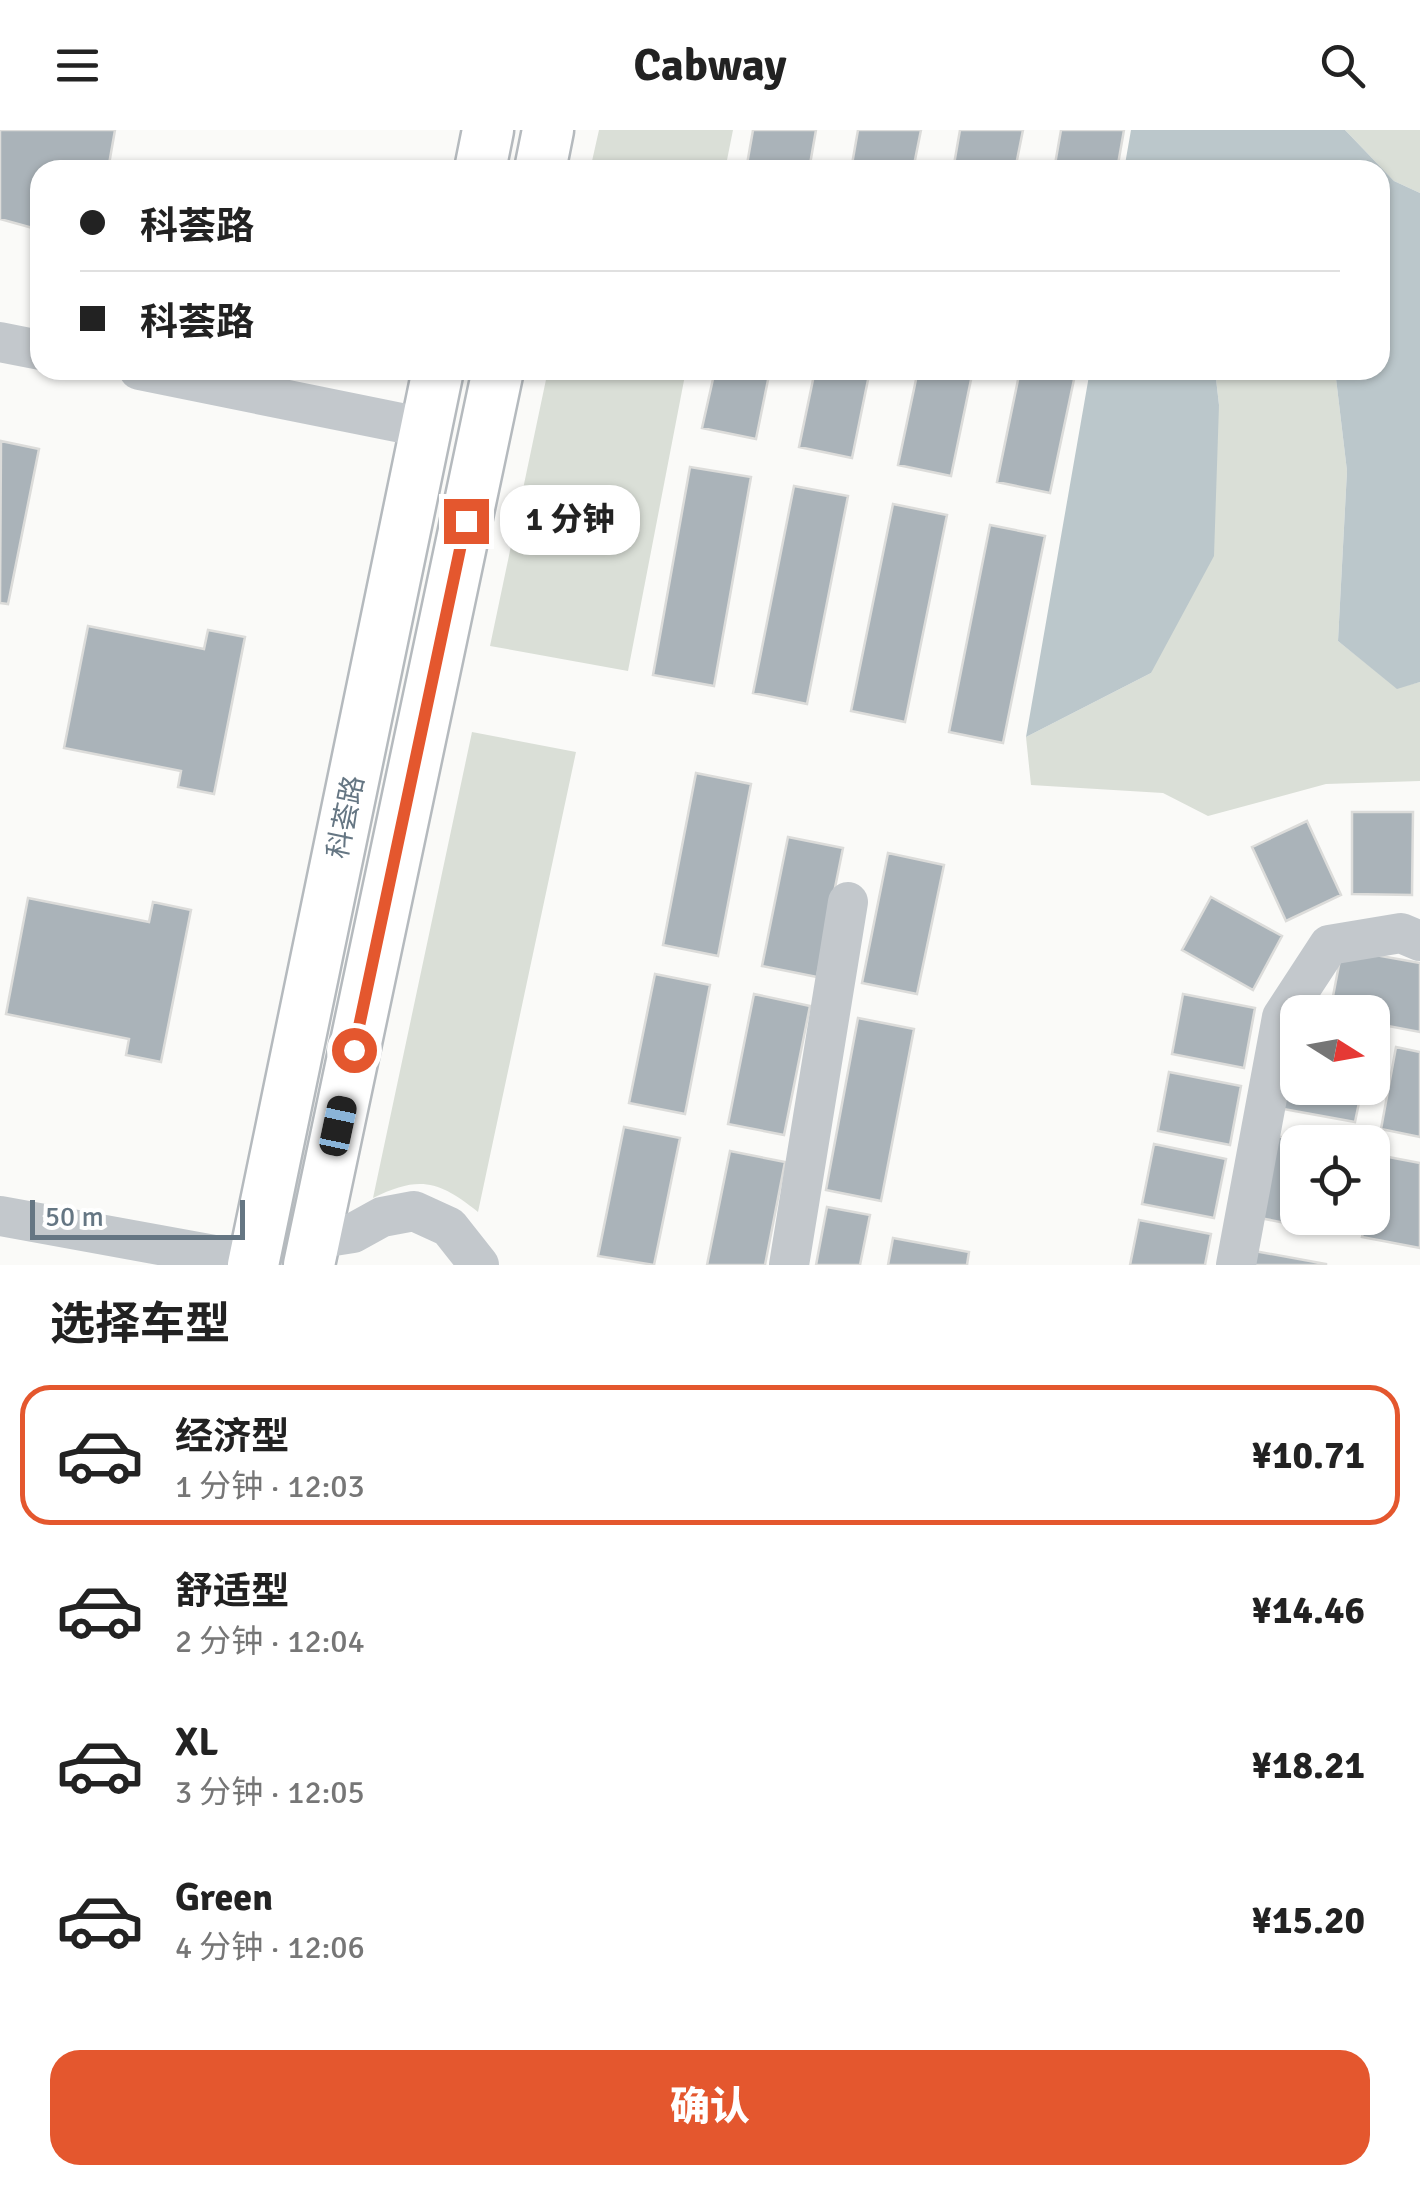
<!DOCTYPE html>
<html lang="zh">
<head>
<meta charset="utf-8">
<style>
	:root { --surface:#fff; --page:#f6f6f6; --text:#222; --muted:#767676; --line:#e0e0e0; --accent:#e4572e }
	body { margin:0; font-family:Signika,"Noto Sans SC",sans-serif; background:var(--page); color:var(--text); height:100vh; display:flex; flex-direction:column; font-size:38px; white-space:nowrap }
	* { box-sizing:border-box; margin:0 }
	p { font-size:32px; color:var(--muted) }
	.icon { flex:none; width:55px; height:55px; fill:none; stroke:currentColor; stroke-width:2; stroke-linecap:round; stroke-linejoin:round }
	.map { position:relative; height:1135px; overflow:hidden }
	.details { display:flex; flex-direction:column; background:var(--surface); flex:1 }
	.details>* { flex:none }
	.hud { position:absolute; left:30px; top:30px; width:1360px; height:220px; border-radius:30px; box-shadow:0 2px 8px #0004; display:grid; align-content:center; height:220px; padding:0 50px; background:var(--surface) }
	.needle { width:65px; rotate:101deg }
	.buttons { position:absolute; left:1280px; top:865px; display:grid; gap:20px }
	.buttons a { display:grid; place-items:center; width:110px; height:110px; border-radius:20px; background:var(--surface); box-shadow:0 2px 8px #0004; font-size:50px }
	.scale { position:absolute; left:30px; bottom:25px; width:215px; box-sizing:border-box; padding-left:10px; border:5px solid #657683; border-top:0; font-size:28px; line-height:35px; white-space:nowrap; color:#657683; -webkit-text-stroke:8px #fff; paint-order:stroke }
	.end { position:absolute; width:45px; height:45px; margin:-22px; border:12px solid #e4572e; background:#fff; box-shadow:0 0 0 5px #fff }
	.from { border-radius:50% }
	.bubble { position:absolute; height:70px; border-radius:30px; background:var(--surface); box-shadow:0 2px 8px #0004; font-size:32px; font-weight:800; line-height:70px; text-align:center }
	.car { position:absolute; width:30px; height:60px; margin:-30px -15px; border-radius:12px; box-shadow:0 0 8px 2px #0007; background:linear-gradient(#222 24%,#8ab4d8 0 40%,#222 0 76%,#8ab4d8 0 86%,#222 0) }
	.hud b { display:flex; align-items:center; gap:35px; height:95px; font-size:38px }
	.hud b+b { border-top:2px solid var(--line) }
	.hud i { width:25px; height:25px; background:var(--text) }
	ul { padding:0; list-style:none }
	li { display:flex; align-items:center; gap:30px; height:140px; margin:0 20px 15px; padding:0 30px; border:5px solid transparent; border-radius:30px }
	li div { flex:1 }
	li b { display:block; font-size:38px }
	li em { font-style:normal; font-weight:800 }
	li.active { border-color:var(--accent) }
	li>.icon { width:90px; height:90px; stroke-width:1.5 }
	h2 { padding:0 50px; font-size:45px; line-height:120px }
	.primary-button { display:flex; gap:20px; margin-top:auto; padding:20px 50px }
	.primary-button a { flex:1; height:115px; border-radius:30px; background:var(--accent); color:#fff; font-size:40px; font-weight:800; line-height:115px; text-align:center }
	header { display:flex; justify-content:space-between; align-items:center; height:130px; padding:0 50px; background:var(--surface); font-size:45px; font-weight:800 }
	.map>svg:first-child { display:block }
	.green { fill:#dadfd7 }
	.water { fill:#bbc7cb }
	.building { fill:#aab3b9; stroke:#dcdcda; stroke-width:2.5 }
	.lines { fill:none; stroke-linecap:round; stroke-linejoin:round }
	.major-casing { stroke:#b5babe; stroke-width:55 }
	.minor { stroke:#c3c8cc; stroke-width:40 }
	.major { stroke:#fff; stroke-width:50 }
	.route { stroke:#e4572e; stroke-width:12 }
	.labels { text-anchor:middle; dominant-baseline:central; stroke-width:10; stroke-linejoin:round; paint-order:stroke }
	.street-label { font-size:28px; fill:#657683; stroke:#fff }
</style>
</head>
<body>
<header><svg class="icon" aria-label="menu" viewBox="0 0 24 24"><path d="M4 6h16M4 12h16M4 18h16"/></svg>Cabway<svg class="icon" aria-label="search" viewBox="0 0 24 24"><circle cx="10" cy="10" r="6"/><path d="M15 15l6 6"/></svg></header>
<div class="map">
<svg width="1420" height="1135" viewBox="0 0 1420 1135">
	<rect width="100%" height="100%" fill="#fafaf8"/>
	<path class="green" d="M599 0H733L725 40H590Z
		M1345 0H1420V63L1394 51Z
		M548 240H686L628 541 490 516Z
		M1215 240H1335L1347 341 1338 511 1397 558 1420 552V651L1326 654 1208 686 1163 663 1031 655 1026 607 1151 543 1219 275Z
		M472 602 576 622 478 1082C439 1051 420 1045 373 1068Z"/>
	<path class="water" d="M1131 0H1345L1394 51 1420 63V552L1397 559 1338 511 1347 341 1335 240H1380V40H1124Z
		M1090 240H1215L1219 275 1214 426 1151 543 1026 607Z"/>
	<path class="building" d="M0 0H115L108 40H40V100L0 89Z
		M753 0H816L809 40H746Z
		M858 0H921L913 40H851Z
		M960 0H1023L1015 40H953Z
		M1061 0H1124L1117 40H1054Z
		M715 240H770L756 309 702 298Z
		M815 240H870L852 328 799 317Z
		M918 240H973L951 346 898 335Z
		M1020 240H1076L1050 363 997 352Z
		M1 311 39 319 8 474 0 473Z
		M690 337 751 347 714 556 653 545Z
		M794 356 848 366 807 574 753 563Z
		M893 374 947 385 905 592 851 581Z
		M990 395 1045 406 1003 613 949 602Z
		M88 496 204 519 208 500 245 507 214 664 178 657 181 641 64 618Z
		M696 643 751 654 718 826 663 815Z
		M1352 682H1413L1412 765 1352 764Z
		M1307 691 1341 765 1286 791 1252 717Z
		M788 707 843 718 817 847 762 836Z
		M888 723 944 735 917 864 862 853Z
		M1211 767 1282 806 1253 860 1182 820Z
		M28 768 149 792 153 772 191 780 161 932 126 925 129 909 6 884Z
		M1342 819 1420 833V902L1372 893V882H1330Z
		M655 844 710 855 685 984 629 973Z
		M754 864 810 876 784 1005 728 994Z
		M1183 864 1255 878 1244 938 1172 924Z
		M858 888 914 899 881 1071 826 1060Z
		M1298 897V958H1362L1355 992 1278 978Z
		M1396 917 1420 922V1007L1381 999Z
		M1169 942 1241 956 1230 1015 1158 1001Z
		M624 997 680 1008 654 1135 598 1126Z
		M1270 1005 1310 1012H1298V1088H1334L1331 1102 1255 1087Z
		M1154 1014 1226 1029 1214 1088 1142 1074Z
		M730 1021 785 1032 765 1135H707Z
		M1378 1025 1420 1033V1118L1362 1107 1366 1088H1372Z
		M827 1077 870 1085 860 1135H816Z
		M1139 1090 1211 1104 1205 1135H1130Z
		M893 1108 969 1122 967 1135H888Z
		M1249 1120 1326 1134V1135H1246Z"/>
	<g class="lines">
		<defs>
			<path id="major" d="M480 40 488 0
				M540 40 548 0
				M253 1135 438 240
				M309 1135 498 240"/>
		</defs>
		<use href="#major" class="major-casing"/>
		<path class="minor" d="M0 212 40 220
			M139 240 426 298
			M0 1086 253 1132
			M315 1109 353 1103 382 1087 414 1081 449 1097 479 1135
			M789 1135 848 772
			M1236 1135 1282 887 1329 815 1401 803 1420 811"/>
		<use href="#major" class="major"/>
	</g>
	<g class="lines">
		<path class="route" d="M354 920 466 391"/>
	</g>
	<g class="labels">
		<g class="street-label">
			<text transform="translate(346 687) rotate(-78)">科荟路</text>
		</g>
	</g>
</svg>
<div class="buttons">
<a><svg class="needle" viewBox="-14 -14 28 28"><path d="M0-13l5 13h-10z" fill="#e53935"/><path d="M0 13l5-13h-10z" fill="#767676"/></svg></a>
<a><svg class="icon" aria-label="locate" viewBox="0 0 24 24"><circle cx="12" cy="12" r="6"/><path d="M12 2v4M12 18v4M2 12h4M18 12h4"/></svg></a>
</div>
<div class="scale">50 m</div>
<i class="end from" style="left:354px;top:920px"></i>
<i class="end" style="left:466px;top:391px"></i>
<div class="bubble" style="left:500px;top:355px;width:140px">1 分钟</div>
<i class="car" style="left:338px;top:996px;rotate:12deg"></i>
<div class="hud">
<b><i class="from"></i>科荟路</b>
<b><i></i>科荟路</b>
</div>
</div>
<section class="details">
<h2>选择车型</h2>
<ul>
<li class="active"><svg class="icon" aria-label="car" viewBox="0 0 24 24"><path d="M5 17H2v-5l4-1 3-4h7l3 4 3 1v5h-3M9 17h6M6 11h13"/><circle cx="7" cy="17" r="2"/><circle cx="17" cy="17" r="2"/></svg><div><b>经济型</b><p>1 分钟 · 12:03</p></div><em>¥10.71</em></li>
<li><svg class="icon" aria-label="car" viewBox="0 0 24 24"><path d="M5 17H2v-5l4-1 3-4h7l3 4 3 1v5h-3M9 17h6M6 11h13"/><circle cx="7" cy="17" r="2"/><circle cx="17" cy="17" r="2"/></svg><div><b>舒适型</b><p>2 分钟 · 12:04</p></div><em>¥14.46</em></li>
<li><svg class="icon" aria-label="car" viewBox="0 0 24 24"><path d="M5 17H2v-5l4-1 3-4h7l3 4 3 1v5h-3M9 17h6M6 11h13"/><circle cx="7" cy="17" r="2"/><circle cx="17" cy="17" r="2"/></svg><div><b>XL</b><p>3 分钟 · 12:05</p></div><em>¥18.21</em></li>
<li><svg class="icon" aria-label="car" viewBox="0 0 24 24"><path d="M5 17H2v-5l4-1 3-4h7l3 4 3 1v5h-3M9 17h6M6 11h13"/><circle cx="7" cy="17" r="2"/><circle cx="17" cy="17" r="2"/></svg><div><b>Green</b><p>4 分钟 · 12:06</p></div><em>¥15.20</em></li>
</ul>
<div class="primary-button"><a>确认</a></div>
</section>
</body>
</html>
